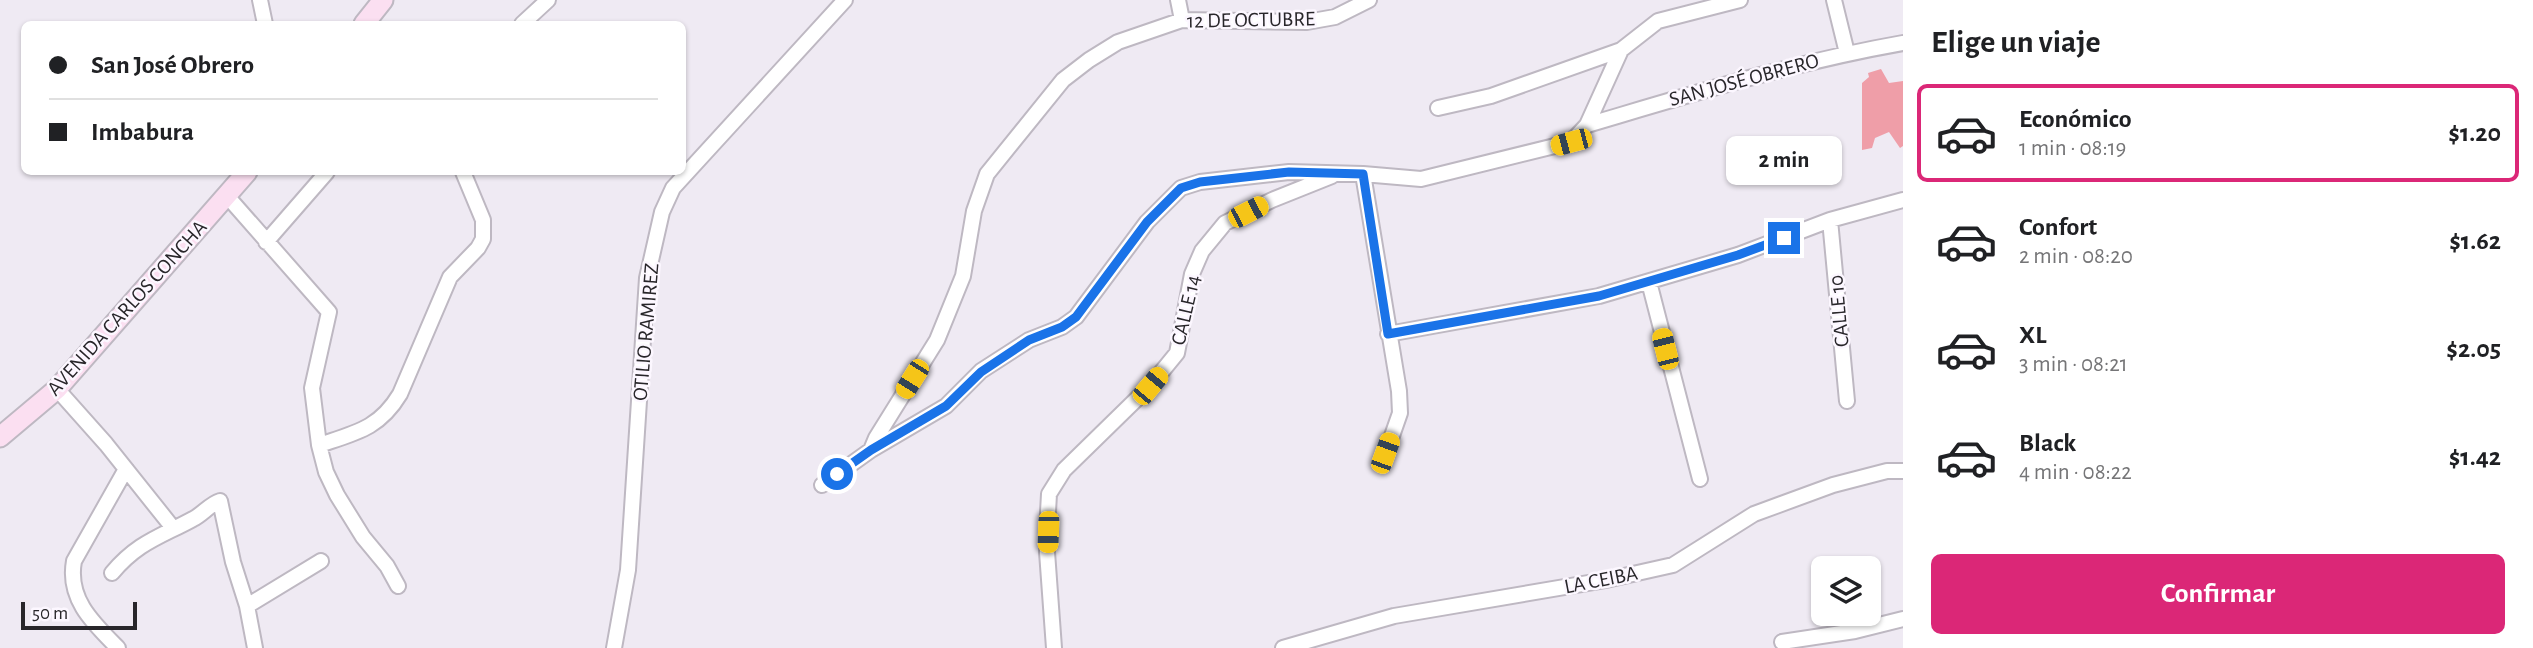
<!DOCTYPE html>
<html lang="es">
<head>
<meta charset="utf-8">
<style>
	:root { --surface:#fff; --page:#f6f6f6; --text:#202124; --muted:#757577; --line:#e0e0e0; --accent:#db2777 }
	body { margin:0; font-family:"Alegreya Sans",sans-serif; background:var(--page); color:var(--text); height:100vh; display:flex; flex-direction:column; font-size:26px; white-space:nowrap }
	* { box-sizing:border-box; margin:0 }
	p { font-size:23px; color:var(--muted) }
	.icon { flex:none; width:38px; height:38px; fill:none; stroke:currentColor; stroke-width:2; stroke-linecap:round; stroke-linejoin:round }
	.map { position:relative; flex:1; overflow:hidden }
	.panel { display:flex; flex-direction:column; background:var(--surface); width:630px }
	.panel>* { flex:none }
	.hud { position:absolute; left:21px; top:21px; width:665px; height:154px; border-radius:10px; box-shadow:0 2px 5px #0004; display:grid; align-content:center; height:154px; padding:0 28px; background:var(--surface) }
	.controls { position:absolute; left:1811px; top:556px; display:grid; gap:14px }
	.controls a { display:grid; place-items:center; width:70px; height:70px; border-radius:10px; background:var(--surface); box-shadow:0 2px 5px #0004; font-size:35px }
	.scale { position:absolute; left:21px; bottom:18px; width:116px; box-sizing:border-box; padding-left:7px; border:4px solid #28262a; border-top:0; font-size:19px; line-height:24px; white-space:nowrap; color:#28262a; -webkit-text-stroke:5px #fcf7ff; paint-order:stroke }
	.end { position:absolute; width:32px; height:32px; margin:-16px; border:9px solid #1a73e8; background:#fff; box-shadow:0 0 0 4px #fff }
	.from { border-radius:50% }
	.bubble { position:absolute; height:49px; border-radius:10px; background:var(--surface); box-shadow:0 2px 5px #0004; font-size:23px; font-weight:700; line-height:49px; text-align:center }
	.car { position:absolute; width:21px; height:42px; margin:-21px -10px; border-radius:9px; box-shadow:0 0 5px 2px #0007; background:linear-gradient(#f5c518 24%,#345 0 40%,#f5c518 0 76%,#345 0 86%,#f5c518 0) }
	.hud b { display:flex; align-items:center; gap:24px; height:66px; font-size:26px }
	.hud b+b { border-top:2px solid var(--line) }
	.hud i { width:18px; height:18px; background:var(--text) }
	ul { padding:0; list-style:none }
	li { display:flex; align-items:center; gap:21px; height:98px; margin:0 14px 10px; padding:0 14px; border:4px solid transparent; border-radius:10px }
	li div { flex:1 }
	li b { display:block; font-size:26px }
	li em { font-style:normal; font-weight:700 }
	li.current { border-color:var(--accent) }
	li>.icon { width:63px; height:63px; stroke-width:1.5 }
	h2 { padding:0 28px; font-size:32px; line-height:84px }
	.button { display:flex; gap:14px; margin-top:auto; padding:14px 28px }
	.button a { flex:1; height:80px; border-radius:10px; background:var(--accent); color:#fff; font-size:28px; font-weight:700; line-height:80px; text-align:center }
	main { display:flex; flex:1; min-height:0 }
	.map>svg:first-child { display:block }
	.forest { fill:#ef9ea8 }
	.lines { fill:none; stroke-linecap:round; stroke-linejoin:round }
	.street-casing { stroke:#beb8c2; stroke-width:18 }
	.secondary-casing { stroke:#beb8c2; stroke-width:23 }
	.street { stroke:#fff; stroke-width:14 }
	.secondary { stroke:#fbdff1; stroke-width:19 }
	.route { stroke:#1a73e8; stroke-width:9 }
	.labels { text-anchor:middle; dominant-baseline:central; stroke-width:5; stroke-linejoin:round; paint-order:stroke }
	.street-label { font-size:21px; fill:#28262a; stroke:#fcf7ff }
</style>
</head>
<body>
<main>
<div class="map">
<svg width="1903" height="648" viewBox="0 0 1903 648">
	<rect width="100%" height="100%" fill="#efeaf3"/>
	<path class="forest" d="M1881 69 1889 83 1903 81V146L1900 148 1889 132 1875 138 1872 148 1862 150V83L1869 77 1868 73Z"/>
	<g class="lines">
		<defs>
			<path id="street" d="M260 0 265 24
				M1178 0 1182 20
				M1834 0 1847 53
				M522 24 548 0
				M1438 108 1491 96 1621 50
				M1587 125C1692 94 1795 62 1903 43
				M1363 174 1399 391 1400 413 1386 453
				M227 196 329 312 312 388 319 445 326 472 337 495 363 537 387 566 398 586
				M1830 220 1847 401
				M266 242 327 172
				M1649 282 1700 479
				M1388 334 1599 296 1738 255 1830 220 1903 200
				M57 389 106 444 173 528
				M319 445C355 433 379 429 400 394L450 277 478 248 483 239V220L463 172
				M871 450 876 438 937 340 963 276 974 211 987 174 1063 80 1089 60 1118 42 1182 20 1307 22 1335 17 1369 0
				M822 485 871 450 946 406 981 371 1029 340 1062 327 1076 317 1147 222 1181 188 1200 182 1289 172 1363 174 1421 179 1571 142 1587 125 1621 50 1658 21 1740 0
				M112 573C138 542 160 537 193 519 203 514 210 504 220 501L233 562 247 606 255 648
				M247 606 321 561
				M1782 642 1855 631 1903 619
				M118 648C93 623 67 599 74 561L126 469
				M614 648 628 570 647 278 662 212 673 188 845 0
				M1054 648 1047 552 1048 512 1049 494 1064 470 1150 386 1177 353 1192 274 1202 251 1225 223 1272 200 1332 176
				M1283 648 1394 616 1606 580 1673 565 1754 514 1833 485 1887 471H1903"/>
			<path id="secondary" d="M364 24 383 0
				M0 437 57 389 247 172"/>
		</defs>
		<use href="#street" class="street-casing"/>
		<use href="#secondary" class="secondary-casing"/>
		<use href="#street" class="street"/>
		<use href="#secondary" class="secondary"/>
	</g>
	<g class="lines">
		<path class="route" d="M837 474 871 450 946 406 981 372 1029 340 1062 327 1076 317 1147 222 1181 188 1200 182 1289 172 1363 174 1388 334 1599 296 1738 255 1784 238"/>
	</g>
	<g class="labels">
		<g class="street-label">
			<text transform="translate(1251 20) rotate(-1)">12 DE OCTUBRE</text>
			<text transform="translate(1744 80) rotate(-15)">SAN JOSÉ OBRERO</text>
			<text transform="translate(127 308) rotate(-48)">AVENIDA CARLOS CONCHA</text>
			<text transform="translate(1186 310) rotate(-77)">CALLE 14</text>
			<text transform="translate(1839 311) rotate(-95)">CALLE 10</text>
			<text transform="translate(646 332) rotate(-85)">OTILIO RAMIREZ</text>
			<text transform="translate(1601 580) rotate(-11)">LA CEIBA</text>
		</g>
	</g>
</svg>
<div class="controls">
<a><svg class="icon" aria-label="layers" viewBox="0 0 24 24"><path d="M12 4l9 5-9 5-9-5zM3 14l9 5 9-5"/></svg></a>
</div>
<div class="scale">50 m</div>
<i class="end from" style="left:837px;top:474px"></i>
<i class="end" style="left:1784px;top:238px"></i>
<div class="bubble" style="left:1726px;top:136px;width:116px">2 min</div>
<i class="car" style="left:1571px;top:142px;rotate:255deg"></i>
<i class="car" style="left:1248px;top:212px;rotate:63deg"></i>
<i class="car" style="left:1665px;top:349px;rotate:346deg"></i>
<i class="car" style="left:912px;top:379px;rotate:212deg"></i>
<i class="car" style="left:1150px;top:386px;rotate:40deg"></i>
<i class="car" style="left:1385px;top:453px;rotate:20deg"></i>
<i class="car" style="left:1048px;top:532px;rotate:182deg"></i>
<div class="hud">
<b><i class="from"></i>San José Obrero</b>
<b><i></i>Imbabura</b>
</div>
</div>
<section class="panel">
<h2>Elige un viaje</h2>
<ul>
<li class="current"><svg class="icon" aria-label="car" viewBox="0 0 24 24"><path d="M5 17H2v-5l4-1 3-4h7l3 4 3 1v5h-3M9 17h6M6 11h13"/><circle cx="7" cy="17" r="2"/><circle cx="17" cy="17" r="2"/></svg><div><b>Económico</b><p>1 min · 08:19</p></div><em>$1.20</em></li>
<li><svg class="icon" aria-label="car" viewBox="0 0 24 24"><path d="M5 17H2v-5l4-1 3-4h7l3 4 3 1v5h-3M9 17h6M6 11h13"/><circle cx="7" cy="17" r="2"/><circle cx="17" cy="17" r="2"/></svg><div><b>Confort</b><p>2 min · 08:20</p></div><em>$1.62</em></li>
<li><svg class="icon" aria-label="car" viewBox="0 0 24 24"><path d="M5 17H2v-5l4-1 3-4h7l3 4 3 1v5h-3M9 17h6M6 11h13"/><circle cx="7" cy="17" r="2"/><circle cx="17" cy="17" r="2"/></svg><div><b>XL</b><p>3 min · 08:21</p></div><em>$2.05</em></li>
<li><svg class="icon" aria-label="car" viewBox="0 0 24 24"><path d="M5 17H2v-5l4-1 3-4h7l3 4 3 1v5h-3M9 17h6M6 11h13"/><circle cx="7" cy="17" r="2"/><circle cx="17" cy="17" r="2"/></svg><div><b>Black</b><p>4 min · 08:22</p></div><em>$1.42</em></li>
</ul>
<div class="button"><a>Confirmar</a></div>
</section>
</main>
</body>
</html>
